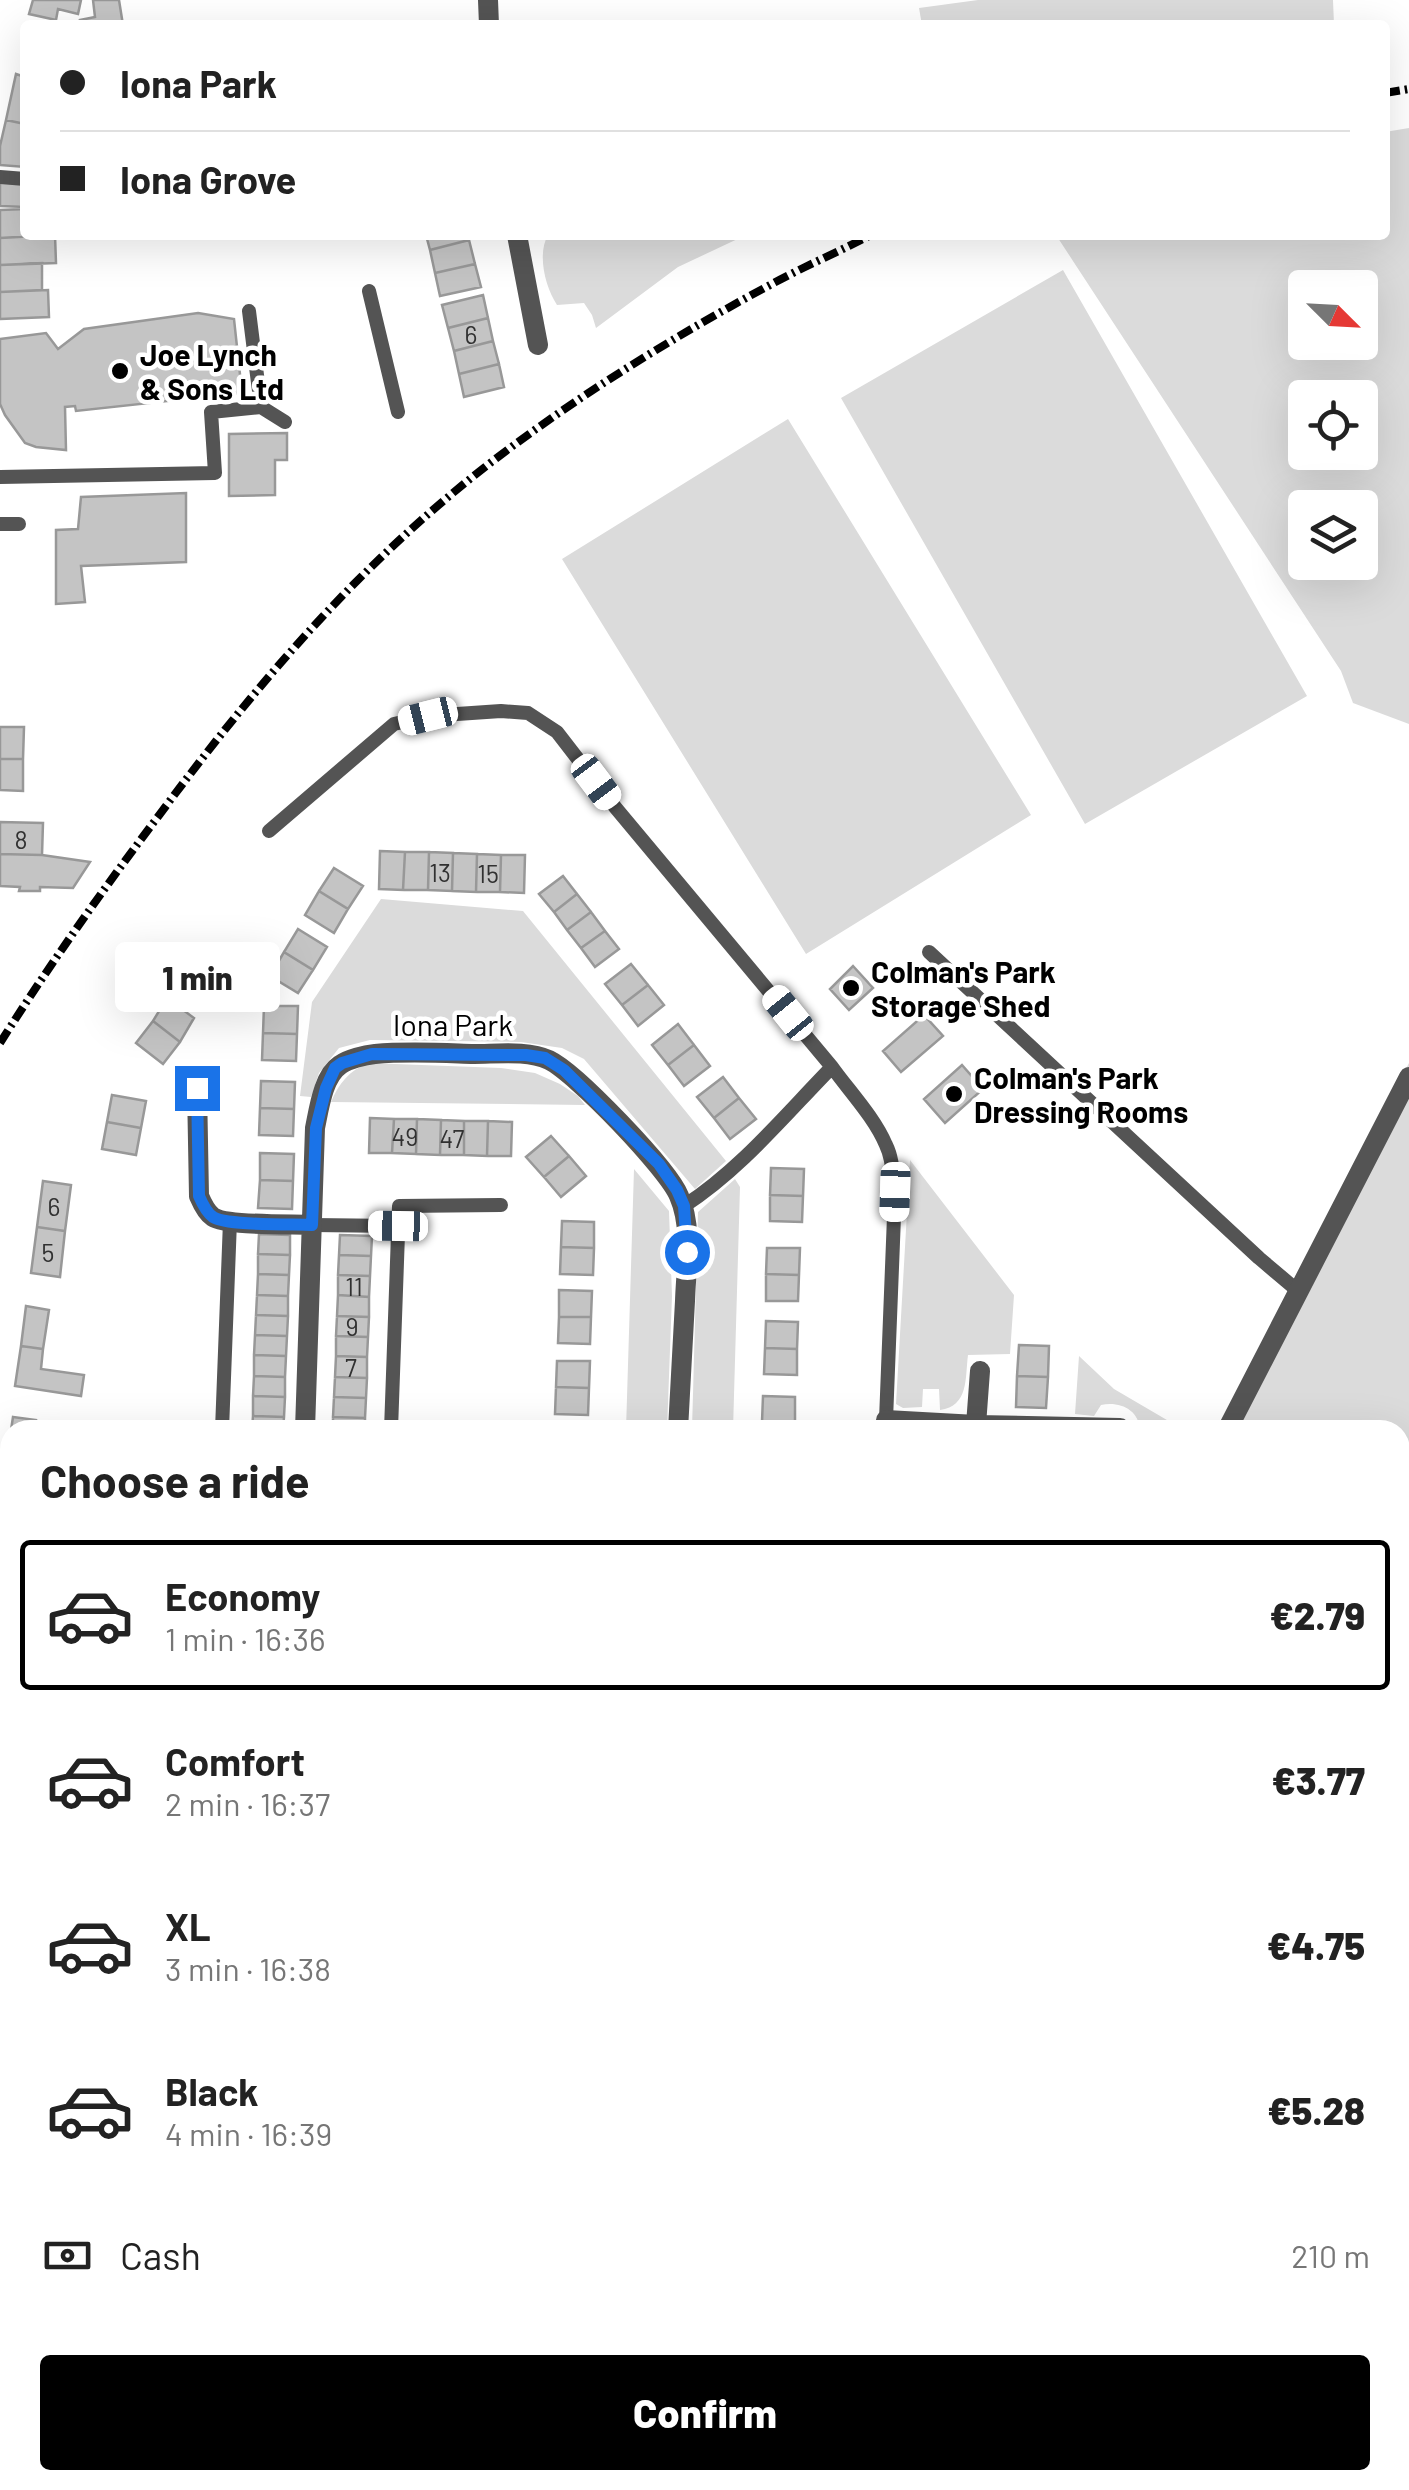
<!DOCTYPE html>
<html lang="en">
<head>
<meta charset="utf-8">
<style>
	:root { --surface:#fff; --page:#f6f6f6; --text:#222; --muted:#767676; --line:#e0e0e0; --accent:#000 }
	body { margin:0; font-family:Barlow,sans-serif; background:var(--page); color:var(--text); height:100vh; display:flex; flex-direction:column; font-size:38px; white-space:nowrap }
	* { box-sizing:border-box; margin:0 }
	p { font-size:32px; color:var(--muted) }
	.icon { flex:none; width:55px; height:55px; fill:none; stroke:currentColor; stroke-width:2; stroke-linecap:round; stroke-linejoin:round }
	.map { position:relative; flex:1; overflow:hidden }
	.side { position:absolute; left:0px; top:1420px; width:1410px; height:1070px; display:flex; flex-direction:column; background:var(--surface); border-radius:30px 30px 0 0; box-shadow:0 10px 40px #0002 }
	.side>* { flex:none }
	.top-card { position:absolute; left:20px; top:20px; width:1370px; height:220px; border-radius:10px; box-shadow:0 10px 40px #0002; display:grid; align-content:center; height:220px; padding:0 40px; background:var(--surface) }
	.needle { width:65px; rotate:114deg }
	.controls { position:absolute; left:1288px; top:270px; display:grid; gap:20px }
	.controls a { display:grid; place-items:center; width:90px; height:90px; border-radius:10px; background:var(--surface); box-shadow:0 10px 40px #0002; font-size:50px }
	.end { position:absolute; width:45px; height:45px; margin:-22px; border:12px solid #1a73e8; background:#fff; box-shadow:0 0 0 5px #fff }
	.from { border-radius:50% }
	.bubble { position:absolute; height:70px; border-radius:10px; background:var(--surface); box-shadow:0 10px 40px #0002; font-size:32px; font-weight:800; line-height:70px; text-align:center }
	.car { position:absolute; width:30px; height:60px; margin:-30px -15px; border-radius:12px; box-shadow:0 0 8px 2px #0007; background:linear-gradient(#fff 24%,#345 0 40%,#fff 0 76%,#345 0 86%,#fff 0) }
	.top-card b { display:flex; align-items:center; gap:35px; height:95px; font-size:38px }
	.top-card b+b { border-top:2px solid var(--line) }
	.top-card i { width:25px; height:25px; background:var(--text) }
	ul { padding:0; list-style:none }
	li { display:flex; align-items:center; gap:30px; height:150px; margin:0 20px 15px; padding:0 20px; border:5px solid transparent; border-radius:10px }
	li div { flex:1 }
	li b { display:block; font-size:38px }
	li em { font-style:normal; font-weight:800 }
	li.on { border-color:var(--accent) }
	li>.icon { width:90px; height:90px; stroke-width:1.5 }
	h2 { padding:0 40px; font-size:45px; line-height:120px }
	.pay { display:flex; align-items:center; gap:25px; height:110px; padding:0 40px; font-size:38px }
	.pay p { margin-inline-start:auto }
	.primary-button { display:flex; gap:20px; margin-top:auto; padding:20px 40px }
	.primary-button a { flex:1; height:115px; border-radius:10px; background:var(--accent); color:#fff; font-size:40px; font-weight:800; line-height:115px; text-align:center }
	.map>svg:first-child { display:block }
	.green { fill:#dbdbdb; fill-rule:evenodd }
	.building { fill:#c4c4c4; stroke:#989898; stroke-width:2.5 }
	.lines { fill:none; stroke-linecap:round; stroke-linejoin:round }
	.service { stroke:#545454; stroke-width:14 }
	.minor { stroke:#545454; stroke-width:20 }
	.rail { stroke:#000; stroke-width:8; stroke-dasharray:15 5 2.5 5; stroke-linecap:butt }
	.route { stroke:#1a73e8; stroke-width:12 }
	.poi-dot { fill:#000; stroke:#fff; stroke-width:4 }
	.labels { text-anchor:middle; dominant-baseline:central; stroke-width:9; stroke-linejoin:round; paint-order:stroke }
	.number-label { font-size:25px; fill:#313131 }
	.poi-label { font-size:30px; font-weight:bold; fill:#000; stroke:#fff; text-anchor:start }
	.street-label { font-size:30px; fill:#000; stroke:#fff }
</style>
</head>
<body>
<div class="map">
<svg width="1409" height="2490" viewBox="0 0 1409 2490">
	<rect width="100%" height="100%" fill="#fff"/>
	<path class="green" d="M978 0H1333L1334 25H922L919 8Z
		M1409 128V724L1353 703 1341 671 1056 235H1385V132ZM1305 288H1360V342H1305ZM1305 398H1360V452H1305ZM1305 508H1360V562H1305Z
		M548 235H746L678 267 596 328 592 315 584 303 557 305C545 287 537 254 548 235Z
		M1063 270 1307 696 1085 824 841 398Z
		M788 419 1031 815 806 954 562 559Z
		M381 899 523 911 726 1161 695 1189 584 1059 562 1048 521 1042 370 1040 339 1048 319 1073 311 1097 300 1096 312 1002Z
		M368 1063 501 1068 535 1073 560 1084 578 1096 585 1105 331 1102C339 1083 349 1071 368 1063Z
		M1409 1063V1621H1400V1430H1217Z
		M910 1160 1014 1295 1010 1354 968 1355C965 1378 969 1406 940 1410L939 1389H923L922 1407 903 1408 896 1404Z
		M634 1169 669 1211 672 1296 667 1430H626Z
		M735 1179 740 1187 733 1430H692L698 1212Z
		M1079 1356 1114 1389 1184 1430H1140C1139 1410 1120 1401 1101 1405L1094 1416 1075 1414Z
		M1400 1687 1409 1688V2490H1305V2480H1400Z
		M997 2480H1282L1281 2490H997Z"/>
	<path class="building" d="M33 0H81L78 14 58 9 56 20 29 14Z
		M93 0H119L123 25H81L80 20 95 17Z
		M16 74 25 77V124L6 120Z
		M6 120 25 124V167L0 165V146Z
		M0 181 25 183V207L0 206Z
		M25 209V235L34 236 0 238V210Z
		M55 235 56 263 0 265V238Z
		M426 235H468L469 240 430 250Z
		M469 240 475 264 435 273 430 250Z
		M42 263V290L0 292V265Z
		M475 264 481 287 440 296 435 273Z
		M48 290 49 317 0 319V292Z
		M483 295 488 318 448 328 442 305Z
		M198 313 234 319 242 393 76 411 75 406 65 407 66 450 36 447 25 443 5 415 0 404V339L46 333 58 349 84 329Z
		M488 318 493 341 454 351 448 328Z
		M493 341 499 364 459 374 454 351Z
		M499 364 504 387 464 397 459 374Z
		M287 433V460H275V495L229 496V434Z
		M186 493V562L81 566 85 602 56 604V530L78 529 81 497Z
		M0 727H24L23 759H0Z
		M0 759H23V791L0 790Z
		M0 822 43 823 42 855 0 854Z
		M380 851 405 852 403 890 379 889Z
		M405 852H429L428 890H403Z
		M429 852 453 853 452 891 428 890Z
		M453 853 477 854 476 892 452 891Z
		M0 854 42 855 90 862 73 888 40 887V891H19L20 887 0 886Z
		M477 854 501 855 500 892H476Z
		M501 855H525L524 893 500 892Z
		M334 868 363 886 348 909 319 891Z
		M563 876 577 894 554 912 539 894Z
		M319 891 348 909 334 933 305 915Z
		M577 894 591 912 567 930 554 912Z
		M591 912 605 931 581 948 567 930Z
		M298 929 327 947 313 970 284 952Z
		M605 931 619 949 595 967 581 948Z
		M284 952 313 970 298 993 270 976Z
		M631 964 648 985 622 1005 605 984Z
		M853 966 873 988 849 1010 830 989Z
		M648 985 664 1005 638 1026 622 1005Z
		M167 998 194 1018 180 1042 153 1021Z
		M264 1006H298L297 1034 263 1033Z
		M924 1015 943 1036 901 1072 883 1051Z
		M153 1021 180 1042 163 1064 136 1043Z
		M678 1024 694 1045 668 1065 652 1045Z
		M263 1033 297 1034 296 1061 262 1060Z
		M694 1045 710 1066 684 1086 668 1065Z
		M962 1065 983 1089 945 1123 924 1099Z
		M723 1077 739 1098 714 1118 697 1097Z
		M261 1081 295 1082 294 1109 260 1108Z
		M112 1095 146 1101 141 1128 107 1122Z
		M739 1098 756 1119 730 1139 714 1118Z
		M260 1108 294 1109 293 1136 259 1135Z
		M370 1118 394 1119 392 1153H369Z
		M394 1119H417L416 1154 392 1153Z
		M417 1119 441 1120 440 1155 416 1154Z
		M441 1120 464 1121V1155H440Z
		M464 1121H488L487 1156 464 1155Z
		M488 1121 512 1122 511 1156H487Z
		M107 1122 141 1128 136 1155 102 1149Z
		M551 1136 569 1156 544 1177 526 1157Z
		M260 1153 294 1154 293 1181 260 1180Z
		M569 1156 586 1176 561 1197 544 1177Z
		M771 1168 804 1169 803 1196 770 1195Z
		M260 1180 293 1181 292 1209 258 1208Z
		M43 1181 71 1185 65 1231 37 1227Z
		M770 1195 803 1196 802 1222 770 1221Z
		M562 1221 594 1222V1248L561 1247Z
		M37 1227 65 1231 60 1277 31 1273Z
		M259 1234 290 1235V1255L258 1254Z
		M340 1235 372 1236 371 1256 339 1255Z
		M561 1247 594 1248 593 1275 560 1274Z
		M767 1248H800L799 1275 766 1274Z
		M258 1254 290 1255 289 1275 258 1274Z
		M339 1255 371 1256 370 1276 338 1275Z
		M258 1274 289 1275 288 1296 257 1295Z
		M766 1274 799 1275 798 1301H766Z
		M338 1275 370 1276 369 1297 338 1295Z
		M559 1290 592 1291 591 1317H559Z
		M257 1295 288 1296V1316L256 1315Z
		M338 1295 369 1297V1317L337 1316Z
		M26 1306 49 1310 43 1349 21 1346Z
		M256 1315 288 1316 287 1336 255 1335Z
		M337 1316 369 1317 368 1337 336 1336Z
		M559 1317H591L590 1344 558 1343Z
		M766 1321 798 1322 797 1349 765 1348Z
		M255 1335 287 1336 286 1356 254 1355Z
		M336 1336 368 1337 367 1357 336 1356Z
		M1019 1345 1049 1346 1048 1377 1017 1376Z
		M21 1346 43 1349 41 1369 84 1375 81 1396 15 1386Z
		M765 1348 797 1349V1375L764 1374Z
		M254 1355 286 1356 285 1377 254 1376Z
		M336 1356 367 1357V1378L335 1377Z
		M557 1361H590L589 1388 556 1387Z
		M254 1376 285 1377V1397L253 1396Z
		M1017 1376 1048 1377 1046 1408 1016 1407Z
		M335 1377 367 1378 366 1398 334 1397Z
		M556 1387 589 1388 588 1415 555 1414Z
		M253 1396 285 1397 284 1417 253 1416Z
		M763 1396 795 1397V1423L762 1422Z
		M334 1397 366 1398 365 1418 333 1417Z
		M253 1416 284 1417 283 1430H252Z
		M13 1417 36 1420 35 1430H11Z
		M333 1417 365 1418V1430H333Z
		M9 1741 10 1775H0V1750H9Z
		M1400 1760 1409 1761V2110H1400Z
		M0 1905H10V2295H0Z
		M207 2480H310V2490H207Z
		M471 2480H610L611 2490H471Z"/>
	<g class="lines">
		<path class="service" d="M0 177 25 179
			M369 291 398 412
			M249 311 261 407
			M0 477 215 473 211 412 261 407 285 422
			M0 524H19
			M269 831 394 724 428 716 501 711 528 713 557 732 615 807 832 1067C785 1115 740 1170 684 1206
			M929 952 1259 1258 1298 1291
			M832 1067C850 1092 874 1117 886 1145 893 1159 893 1176 895 1191L886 1420
			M312 1225 398 1226
			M222 1430 230 1221
			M391 1430 399 1206 501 1205
			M0 2318 10 2317
			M381 2480V2490
			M714 2490 715 2480"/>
		<path class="minor" d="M488 0 489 25
			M517 235 538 345
			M197 1088 199 1196C202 1203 207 1213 213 1217 227 1226 293 1224 312 1225
			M976 1425 980 1371
			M305 1430 315 1128C319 1109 323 1076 340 1065 348 1059 365 1055 375 1054 408 1051 442 1053 474 1054 497 1054 528 1050 549 1060 576 1073 668 1169 679 1196 693 1228 686 1268 685 1301 683 1344 680 1387 678 1430
			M886 1430V1420L976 1425 1120 1428
			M1227 1430 1409 1077
			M0 1512H10
			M0 1707H10"/>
		<path class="rail" d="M1385 93 1409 89
			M0 1043C50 964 104 888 160 814 264 674 373 549 514 445 594 386 682 332 770 285 803 267 838 252 871 235"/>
	</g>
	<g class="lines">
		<path class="route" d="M197 1088 199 1196C202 1203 207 1213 213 1217 227 1226 293 1224 312 1225L316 1128 326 1088 335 1068 342 1063 372 1054 526 1055 545 1058 564 1070 659 1164 677 1190 684 1206 687 1252"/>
	</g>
	<g class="poi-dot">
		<circle cx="120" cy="371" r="10"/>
		<circle cx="851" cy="988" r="10"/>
		<circle cx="954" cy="1094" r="10"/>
	</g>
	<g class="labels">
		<g class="number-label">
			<text x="471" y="334">6</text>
			<text x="21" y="839">8</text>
			<text x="440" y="872">13</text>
			<text x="488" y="873">15</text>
			<text x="405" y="1136">49</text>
			<text x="452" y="1138">47</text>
			<text x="54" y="1206">6</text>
			<text x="48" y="1252">5</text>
			<text x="354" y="1286">11</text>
			<text x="352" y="1326">9</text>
			<text x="351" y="1367">7</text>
		</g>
		<g class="poi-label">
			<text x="140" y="354">Joe Lynch<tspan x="140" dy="34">&amp; Sons Ltd</tspan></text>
			<text x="871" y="971">Colman's Park<tspan x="871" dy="34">Storage Shed</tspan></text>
			<text x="974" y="1077">Colman's Park<tspan x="974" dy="34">Dressing Rooms</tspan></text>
		</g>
		<g class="street-label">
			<text x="453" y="1024">Iona Park</text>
		</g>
	</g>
</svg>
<div class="controls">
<a><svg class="needle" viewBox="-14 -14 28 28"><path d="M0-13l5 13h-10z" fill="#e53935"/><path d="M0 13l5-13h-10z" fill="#767676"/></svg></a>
<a><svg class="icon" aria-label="locate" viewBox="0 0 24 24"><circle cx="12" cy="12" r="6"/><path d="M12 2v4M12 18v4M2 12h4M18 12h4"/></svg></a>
<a><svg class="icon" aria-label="layers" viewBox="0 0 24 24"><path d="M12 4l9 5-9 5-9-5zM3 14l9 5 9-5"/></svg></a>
</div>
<i class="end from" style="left:687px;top:1252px"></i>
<i class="end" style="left:197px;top:1088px"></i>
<div class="bubble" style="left:115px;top:942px;width:165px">1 min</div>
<i class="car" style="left:428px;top:716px;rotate:256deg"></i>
<i class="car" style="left:596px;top:782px;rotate:143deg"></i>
<i class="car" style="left:788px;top:1013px;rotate:321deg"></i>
<i class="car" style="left:895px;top:1192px;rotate:182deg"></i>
<i class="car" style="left:398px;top:1226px;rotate:271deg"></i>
<div class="top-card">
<b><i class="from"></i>Iona Park</b>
<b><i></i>Iona Grove</b>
</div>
<section class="side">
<h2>Choose a ride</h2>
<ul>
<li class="on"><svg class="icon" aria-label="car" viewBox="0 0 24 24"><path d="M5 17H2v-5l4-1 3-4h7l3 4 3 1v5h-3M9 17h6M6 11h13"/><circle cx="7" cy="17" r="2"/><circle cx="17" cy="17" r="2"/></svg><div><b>Economy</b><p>1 min · 16:36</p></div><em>€2.79</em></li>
<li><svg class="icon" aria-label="car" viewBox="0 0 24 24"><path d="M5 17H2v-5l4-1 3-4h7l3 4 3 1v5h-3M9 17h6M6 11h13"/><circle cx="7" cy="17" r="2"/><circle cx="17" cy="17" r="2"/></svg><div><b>Comfort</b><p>2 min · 16:37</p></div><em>€3.77</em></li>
<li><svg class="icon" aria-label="car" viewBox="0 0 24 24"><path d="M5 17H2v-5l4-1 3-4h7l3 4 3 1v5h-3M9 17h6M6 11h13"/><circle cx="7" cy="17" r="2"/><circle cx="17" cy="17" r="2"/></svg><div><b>XL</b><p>3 min · 16:38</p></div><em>€4.75</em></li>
<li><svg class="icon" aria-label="car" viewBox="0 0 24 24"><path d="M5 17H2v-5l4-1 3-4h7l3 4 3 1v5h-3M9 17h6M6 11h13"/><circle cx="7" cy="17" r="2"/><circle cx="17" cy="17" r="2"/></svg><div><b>Black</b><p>4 min · 16:39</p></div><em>€5.28</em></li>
</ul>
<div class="pay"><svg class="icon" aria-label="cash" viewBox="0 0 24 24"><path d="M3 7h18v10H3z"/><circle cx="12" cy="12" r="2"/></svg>Cash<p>210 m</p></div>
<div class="primary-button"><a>Confirm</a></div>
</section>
</div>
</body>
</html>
